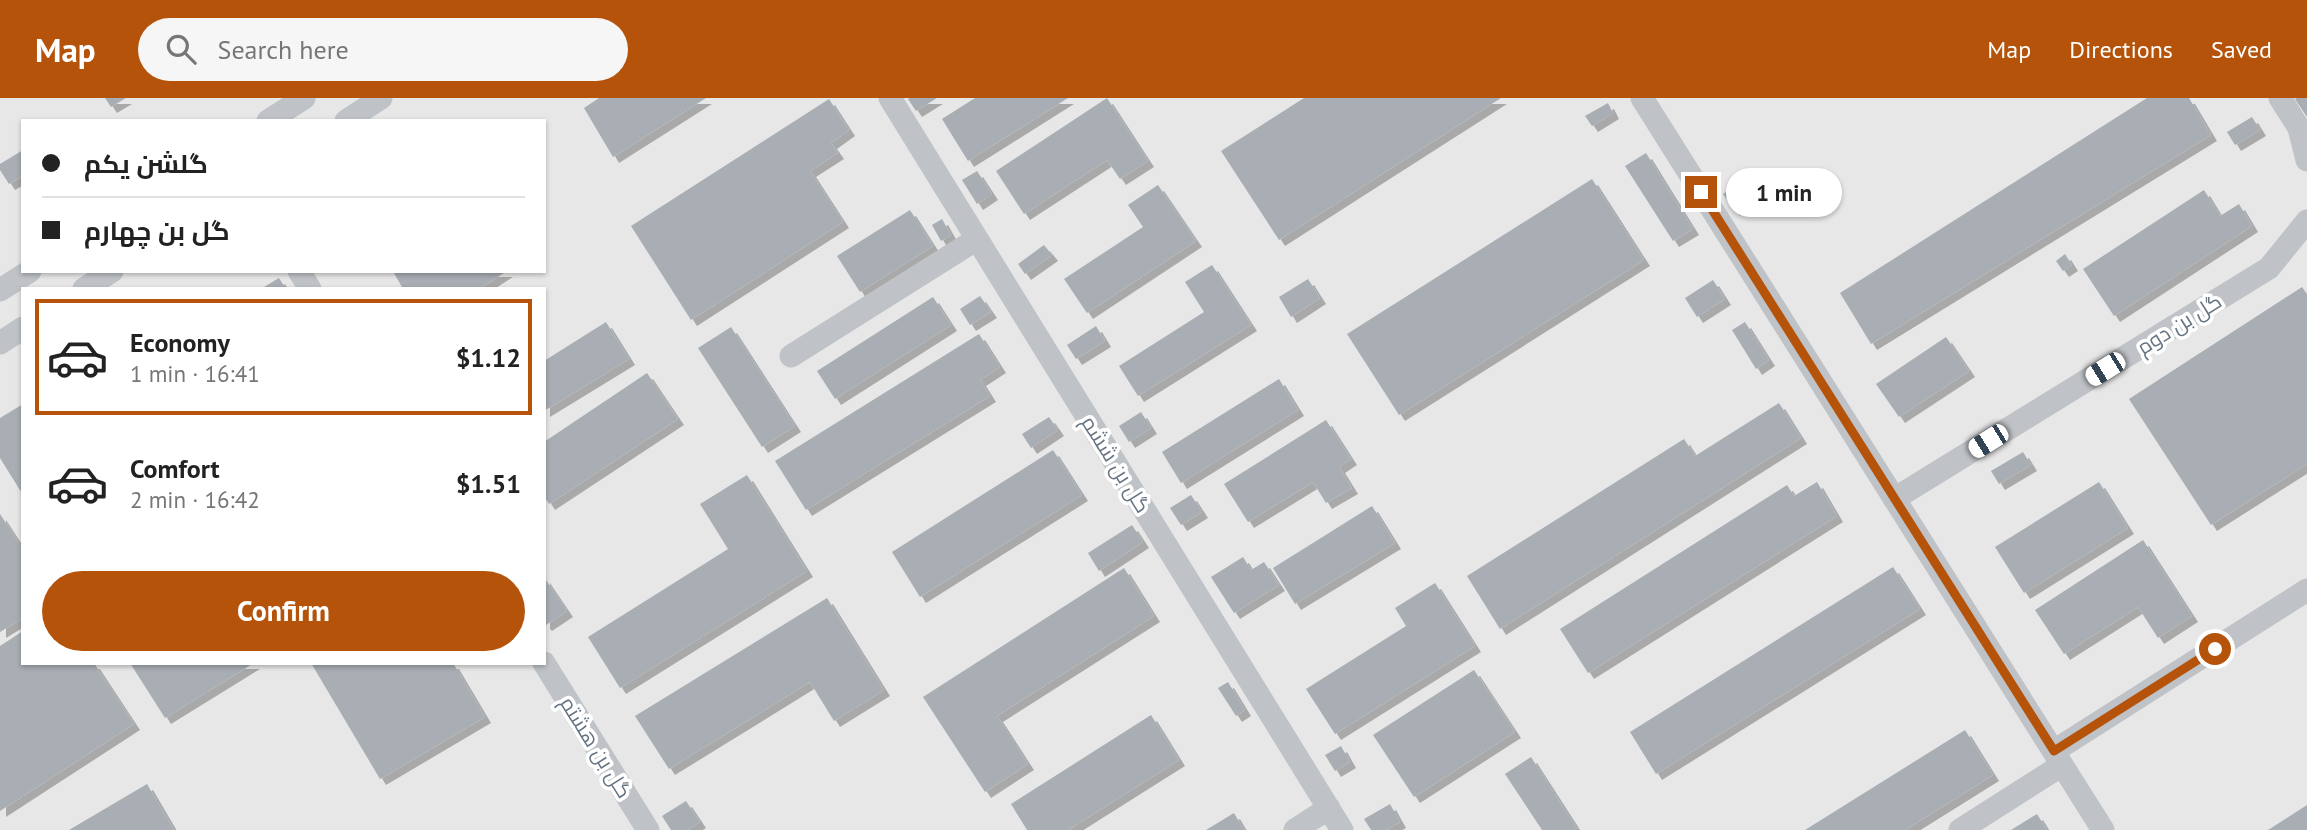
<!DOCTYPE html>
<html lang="en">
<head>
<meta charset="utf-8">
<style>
	:root { --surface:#fff; --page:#f6f6f6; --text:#222; --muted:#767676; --line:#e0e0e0; --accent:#b45309 }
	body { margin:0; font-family:"PT Sans",Cairo,sans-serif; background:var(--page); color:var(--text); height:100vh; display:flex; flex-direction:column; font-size:26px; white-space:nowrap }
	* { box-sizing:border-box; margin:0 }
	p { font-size:23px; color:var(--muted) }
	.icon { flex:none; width:38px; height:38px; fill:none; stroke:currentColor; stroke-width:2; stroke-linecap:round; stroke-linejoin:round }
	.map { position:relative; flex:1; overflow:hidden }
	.panel { position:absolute; left:21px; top:189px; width:525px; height:378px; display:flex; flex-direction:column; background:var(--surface); border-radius:0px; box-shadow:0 2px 5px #0004 }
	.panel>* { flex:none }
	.guide { position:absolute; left:21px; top:21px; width:525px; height:154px; border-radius:0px; box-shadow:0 2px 5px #0004; display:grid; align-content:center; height:154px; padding:0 21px; background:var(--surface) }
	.end { position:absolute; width:32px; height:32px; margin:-16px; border:9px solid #b45309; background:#fff; box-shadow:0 0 0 4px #fff }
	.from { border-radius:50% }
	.bubble { position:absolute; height:49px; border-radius:24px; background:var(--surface); box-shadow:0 2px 5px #0004; font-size:23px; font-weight:800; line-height:49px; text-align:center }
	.car { position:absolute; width:21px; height:42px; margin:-21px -10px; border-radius:9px; box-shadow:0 0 5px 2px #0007; background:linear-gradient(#fff 24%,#345 0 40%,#fff 0 76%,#345 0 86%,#fff 0) }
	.guide b { display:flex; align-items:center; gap:24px; height:66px; font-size:26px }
	.guide b+b { border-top:2px solid var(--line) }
	.guide i { width:18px; height:18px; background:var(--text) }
	ul { padding:12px 0 0; list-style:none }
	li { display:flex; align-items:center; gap:21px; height:116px; margin:0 14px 10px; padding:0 7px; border:4px solid transparent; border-radius:0px }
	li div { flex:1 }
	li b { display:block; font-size:26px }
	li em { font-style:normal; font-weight:800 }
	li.on { border-color:var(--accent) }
	li>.icon { width:63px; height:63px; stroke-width:1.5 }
	.button { display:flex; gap:14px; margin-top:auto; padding:14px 21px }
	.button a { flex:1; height:80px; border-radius:42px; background:var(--accent); color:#fff; font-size:28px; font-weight:800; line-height:80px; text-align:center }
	header { display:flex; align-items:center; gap:42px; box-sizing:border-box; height:98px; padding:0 35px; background:var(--accent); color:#fff }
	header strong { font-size:33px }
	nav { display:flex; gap:38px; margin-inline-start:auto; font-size:24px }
	.search { width:490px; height:63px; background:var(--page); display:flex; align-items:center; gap:18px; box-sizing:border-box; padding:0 24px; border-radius:38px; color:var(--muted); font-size:26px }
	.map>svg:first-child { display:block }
	.built { fill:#e6e7e6; fill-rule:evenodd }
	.building { fill:#a8aeb4; filter:url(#shadow) }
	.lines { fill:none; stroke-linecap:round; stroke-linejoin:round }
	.minor { stroke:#bfc2c6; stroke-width:23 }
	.route { stroke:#b45309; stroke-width:9 }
	.labels { text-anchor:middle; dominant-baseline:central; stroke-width:7; stroke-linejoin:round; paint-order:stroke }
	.street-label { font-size:21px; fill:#667482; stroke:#fff }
</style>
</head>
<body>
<header>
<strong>Map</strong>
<div class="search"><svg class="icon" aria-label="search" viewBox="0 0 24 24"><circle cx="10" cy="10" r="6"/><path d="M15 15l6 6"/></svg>Search here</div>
<nav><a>Map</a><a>Directions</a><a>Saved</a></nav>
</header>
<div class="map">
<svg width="2307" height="732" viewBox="0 0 2307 732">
	<defs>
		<filter id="shadow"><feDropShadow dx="6" dy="6" stdDeviation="0" flood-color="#0004"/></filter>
	</defs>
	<rect width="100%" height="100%" fill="#f5f6f2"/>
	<path class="built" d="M0 0H2307V732H0ZM23 23H544V173H23ZM23 191H544V565H23Z"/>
	<path class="building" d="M105 0H126L111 9Z
		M599 0H706L613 59 584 10Z
		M910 0H937L916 13 908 1Z
		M975 0H1068L968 63 942 21Z
		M1107 0 1148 63 1120 81 1107 62 1024 116 996 73Z
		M1304 0H1501L1279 142 1221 53Z
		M2147 0H2189L2211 37 1871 246 1840 195Z
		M2297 0H2307V19L2295 1Z
		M829 1 849 32 831 45 838 55 810 73 843 124 691 222 631 128Z
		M1608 5 1613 15 1592 28 1585 18Z
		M2252 19 2260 32 2235 47 2227 34Z
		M23 52V78L9 86 0 72V66Z
		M1646 55 1693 131 1673 143 1625 68Z
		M977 73 992 96 977 106 962 82Z
		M1758 73 1769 90 1734 112 1723 96Z
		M1592 81 1644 162 1399 317 1347 236Z
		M1158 87 1196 143 1087 215 1064 181 1143 129 1128 107Z
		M2204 92 2220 118 2239 106 2252 128 2114 218 2083 171Z
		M910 112 933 148 860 194 837 158Z
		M942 121 951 137 941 143 932 127Z
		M1044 147 1052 157 1025 176 1018 166Z
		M2065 156 2072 167 2063 173 2056 163Z
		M1212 167 1251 227 1138 298 1119 268 1204 214 1185 184Z
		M396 173H507L479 191H403L394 175Z
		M279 180 286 191H265L264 189Z
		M1308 181 1320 200 1291 219 1279 199Z
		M1713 182 1725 201 1697 219 1685 200Z
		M2302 189 2307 196V366L2211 427 2129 301Z
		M980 198 991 214 970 227 960 211Z
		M933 199 951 227 835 301 817 273Z
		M606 224 629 261 544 313V263Z
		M1745 224 1769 262 1756 271 1732 232Z
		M1096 228 1105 243 1076 261 1067 247Z
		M731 229 795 328 762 349 698 250Z
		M979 236 1000 269 980 282 990 298 806 412 775 363Z
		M1946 239 1969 273 1899 319 1876 286Z
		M647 275 678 321 549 406 544 398V344Z
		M1279 281 1298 312 1181 385 1162 354Z
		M1779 305 1801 340 1500 531 1467 478 1684 341 1695 358Z
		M23 306V397L0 360V320Z
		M1141 314 1151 330 1129 344 1119 328Z
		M1049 319 1058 332 1031 350 1022 336Z
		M1326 322 1351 361 1339 369 1352 390 1326 405 1313 384 1248 424 1224 386Z
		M1053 352 1082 397 920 499 892 454Z
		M2023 354 2031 367 1999 386 1991 373Z
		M747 377 807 473 620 590 588 539 728 451 700 406Z
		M1817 384 1837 418 1588 575 1560 531 1787 387 1794 398Z
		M2099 384 2128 430 2024 495 1995 449Z
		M1191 397 1202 414 1181 427 1170 410Z
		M1372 408 1395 445 1295 506 1273 470Z
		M0 416 23 451V520L0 534Z
		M1132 427 1143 444 1099 473 1088 455Z
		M2143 442 2192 518 2158 540 2138 509 2064 556 2035 512Z
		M1243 459 1251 472 1264 464 1279 487 1234 515 1211 479Z
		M1893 469 1920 511 1656 676 1630 634Z
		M1124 470 1154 518 997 618 1028 666 985 694 923 599Z
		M544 479 567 513 546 527 544 525Z
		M1435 485 1475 548 1335 636 1306 591 1406 528 1395 510Z
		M827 500 884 592 834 623 810 584 669 671 635 618Z
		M23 533V565H94L134 626 0 713V548Z
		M130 565H254L165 620Z
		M311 565H453L485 619 380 681Z
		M1474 572 1515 634 1414 699 1373 637Z
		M1228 584 1245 612 1236 618 1218 590Z
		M1151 617 1179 662 1068 732H1027L1011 706Z
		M1965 632 1993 677 1905 732H1805Z
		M1341 648 1350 664 1335 673 1325 657Z
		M1531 659 1578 732H1542L1505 676Z
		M147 686 174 732H69Z
		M686 703 700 724 687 732H671L662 718Z
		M1390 706 1400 724 1386 732H1371L1364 721Z
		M2307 707V732H2268Z
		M1234 715 1244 732H1206Z
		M2037 716 2047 732H2011Z"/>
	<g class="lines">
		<path class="minor" d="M890 0 1342 732
			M1642 0 2103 732
			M2280 0 2299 30 2307 62
			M268 23 304 0
			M346 23 381 0
			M299 173 310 191
			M84 191 112 173
			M0 192 30 173
			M0 245 23 230
			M791 258 977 141
			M1894 401 2269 170 2307 123
			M544 565 648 732
			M2054 653 2307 492
			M1295 732 1329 710
			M1960 732 2062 667"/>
	</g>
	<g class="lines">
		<path class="route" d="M1701 94 2054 653 2215 551"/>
	</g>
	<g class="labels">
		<g class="street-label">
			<text transform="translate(2179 226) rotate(-32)">گل بن دوم</text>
			<text transform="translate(1116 366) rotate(58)">گل بن ششم</text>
			<text transform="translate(596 649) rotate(58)">گل بن هشتم</text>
		</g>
	</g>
</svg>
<i class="end from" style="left:2215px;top:551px"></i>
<i class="end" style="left:1701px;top:94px"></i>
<div class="bubble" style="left:1726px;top:70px;width:116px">1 min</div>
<i class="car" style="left:2105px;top:271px;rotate:238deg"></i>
<i class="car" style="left:1988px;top:343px;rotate:238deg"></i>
<div class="guide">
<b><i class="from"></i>گلشن یکم</b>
<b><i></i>گل بن چهارم</b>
</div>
<section class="panel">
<ul>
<li class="on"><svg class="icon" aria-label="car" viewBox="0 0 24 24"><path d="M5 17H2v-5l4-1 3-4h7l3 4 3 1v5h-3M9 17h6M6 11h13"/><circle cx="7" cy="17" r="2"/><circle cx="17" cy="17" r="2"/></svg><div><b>Economy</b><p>1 min · 16:41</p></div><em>$1.12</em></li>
<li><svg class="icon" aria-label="car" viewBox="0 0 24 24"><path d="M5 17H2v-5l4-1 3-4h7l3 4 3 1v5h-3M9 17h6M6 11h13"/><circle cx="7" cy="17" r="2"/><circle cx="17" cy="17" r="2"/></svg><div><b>Comfort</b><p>2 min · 16:42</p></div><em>$1.51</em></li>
</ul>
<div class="button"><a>Confirm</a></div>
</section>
</div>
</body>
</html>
